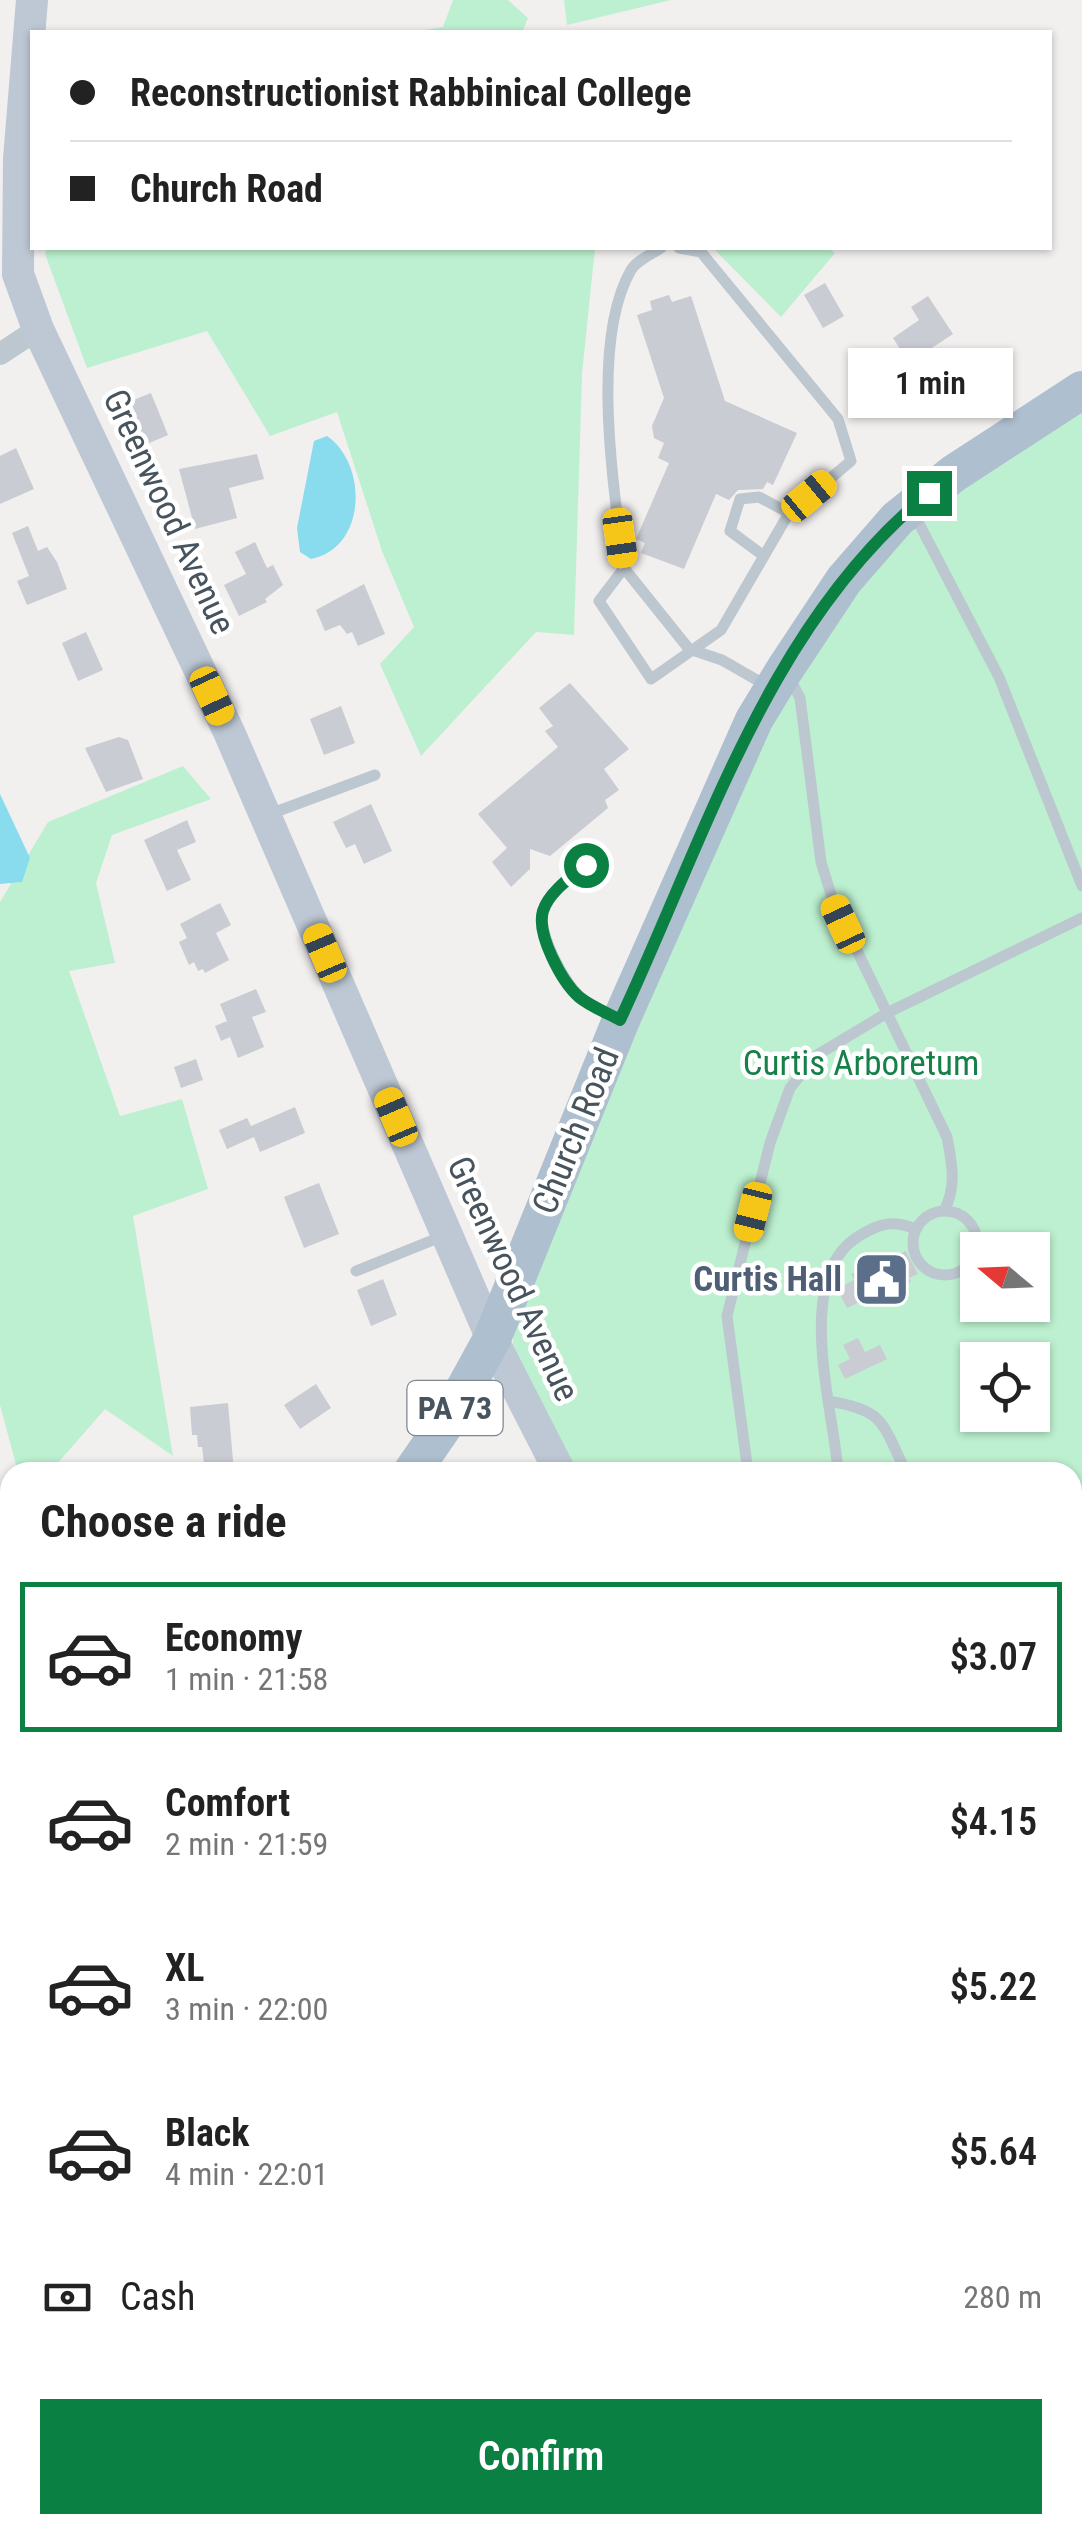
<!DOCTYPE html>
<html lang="en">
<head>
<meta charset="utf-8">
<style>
	:root { --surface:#fff; --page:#f6f6f6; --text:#222; --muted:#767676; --line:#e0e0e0; --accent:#0b8043 }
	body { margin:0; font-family:"Roboto Condensed",sans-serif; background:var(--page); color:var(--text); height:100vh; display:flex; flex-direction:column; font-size:38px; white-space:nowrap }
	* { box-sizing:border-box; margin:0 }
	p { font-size:32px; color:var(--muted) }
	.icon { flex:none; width:55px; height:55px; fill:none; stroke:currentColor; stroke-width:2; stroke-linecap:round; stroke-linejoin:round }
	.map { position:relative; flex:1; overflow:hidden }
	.sheet { position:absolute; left:0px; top:1462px; width:1082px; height:1072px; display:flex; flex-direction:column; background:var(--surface); border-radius:30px 30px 0 0; box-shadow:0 2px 8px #0004 }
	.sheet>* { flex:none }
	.hud { position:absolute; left:30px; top:30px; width:1022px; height:220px; border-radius:0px; box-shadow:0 2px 8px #0004; display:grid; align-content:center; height:220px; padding:0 40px; background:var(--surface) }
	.needle { width:65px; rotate:289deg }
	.controls { position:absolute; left:960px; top:1232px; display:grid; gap:20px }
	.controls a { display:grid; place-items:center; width:90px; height:90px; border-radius:0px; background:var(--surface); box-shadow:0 2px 8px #0004; font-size:50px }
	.end { position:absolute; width:45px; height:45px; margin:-22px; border:12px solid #0b8043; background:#fff; box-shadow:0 0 0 5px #fff }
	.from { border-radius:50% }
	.bubble { position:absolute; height:70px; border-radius:0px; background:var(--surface); box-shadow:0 2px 8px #0004; font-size:32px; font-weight:600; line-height:70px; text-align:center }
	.car { position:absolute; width:30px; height:60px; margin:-30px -15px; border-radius:12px; box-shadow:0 0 8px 2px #0007; background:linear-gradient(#f5c518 24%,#345 0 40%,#f5c518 0 76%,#345 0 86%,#f5c518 0) }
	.hud b { display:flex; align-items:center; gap:35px; height:95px; font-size:38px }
	.hud b+b { border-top:2px solid var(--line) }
	.hud i { width:25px; height:25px; background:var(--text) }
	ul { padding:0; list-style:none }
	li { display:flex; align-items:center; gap:30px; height:150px; margin:0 20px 15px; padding:0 20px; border:5px solid transparent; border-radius:0px }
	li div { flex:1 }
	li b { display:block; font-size:38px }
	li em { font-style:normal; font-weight:600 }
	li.on { border-color:var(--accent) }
	li>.icon { width:90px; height:90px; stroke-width:1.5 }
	h2 { padding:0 40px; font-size:45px; line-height:120px }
	.pay { display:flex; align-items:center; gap:25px; height:110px; padding:0 40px; font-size:38px }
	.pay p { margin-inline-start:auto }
	.primary-button { display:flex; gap:20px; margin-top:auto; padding:20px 40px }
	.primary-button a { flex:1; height:115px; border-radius:0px; background:var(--accent); color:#fff; font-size:40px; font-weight:600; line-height:115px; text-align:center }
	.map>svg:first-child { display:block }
	.green { fill:#bdf0d0; fill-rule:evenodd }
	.water { fill:#89dbee }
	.building { fill:#c9ccd2 }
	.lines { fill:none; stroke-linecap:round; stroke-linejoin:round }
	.service { stroke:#bdc7cf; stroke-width:11 }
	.minor { stroke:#bdc7cf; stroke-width:22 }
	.tertiary { stroke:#bdc7cf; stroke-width:30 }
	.secondary { stroke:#bdc8d4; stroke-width:32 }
	.primary { stroke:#aebfcf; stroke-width:38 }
	.route { stroke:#0b8043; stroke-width:12 }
	.labels { text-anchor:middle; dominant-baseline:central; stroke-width:9; stroke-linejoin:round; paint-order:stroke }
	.shield { fill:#fff; stroke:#7e878e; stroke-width:2.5 }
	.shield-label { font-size:32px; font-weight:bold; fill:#47535d }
	.street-label { font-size:35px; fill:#47535d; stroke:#fff }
	.park-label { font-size:35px; fill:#158149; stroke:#fff }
	.service-label { font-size:35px; font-weight:bold; fill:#4e5e75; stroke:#fff; text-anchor:end }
</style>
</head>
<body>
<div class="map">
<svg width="1082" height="2534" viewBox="0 0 1082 2534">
	<rect width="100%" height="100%" fill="#f2efef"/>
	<path class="green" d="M453 0H508L528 18 522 32H412L443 27Z
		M564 0H671L567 25Z
		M47 248H595L582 374 574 635 536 632 421 756 380 664 414 627 382 551 337 412 270 436 207 331 87 368 45 254Z
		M713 248H828L835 253 781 317Z
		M1082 405V1569L1073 1570 1072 1472H574L512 1351 514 1329 645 1007 777 707 810 651 916 520ZM978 1250H1032V1305H978ZM978 1360H1032V1415H978Z
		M183 766 211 799 112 835 96 883 115 963 69 971 120 1116 182 1099 208 1189 133 1216 173 1456 105 1409 50 1472H18L0 1405V902L48 822Z
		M600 2525H836L837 2534H601Z"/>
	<path class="water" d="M327 436C368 464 367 548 311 559L300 552 297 528 314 441Z
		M0 794 30 858 22 882 0 884Z"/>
	<path class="building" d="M825 283 844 316 823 328 804 295Z
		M669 295 672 302 691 296 725 401 797 433 773 485 767 482 763 489 738 490 729 500 716 494 684 569 641 553 645 543 636 539 669 463 658 458 664 443 654 438 652 426 664 398 637 315 652 310 650 301Z
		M928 296 953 334 909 363 893 338 919 320 911 307Z
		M151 393 168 435 147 444 126 403Z
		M16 448 34 489 0 504V456Z
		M257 454 264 479 229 488 237 518 195 529 179 469Z
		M28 526 38 551 47 547 57 562 67 589 27 605 17 581 29 576 12 533Z
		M255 542 267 568 273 565 283 585 265 599 267 602 239 616 224 585 246 574 235 552Z
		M364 584 385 634 358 646 352 632 347 634 340 625 325 631 316 610Z
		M86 632 103 670 78 681 62 643Z
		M570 683 629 749 604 769 619 790 605 800 608 808 550 856 530 849V869L511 887 492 862 507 848 478 814 558 747 545 731 553 726 539 708Z
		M341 706 355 743 324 755 310 719Z
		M119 737 128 740 143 779 106 792 85 748Z
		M371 804 392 851 364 864 355 844 346 848 333 822Z
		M187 820 196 842 177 850 191 880 167 891 144 840Z
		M220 903 231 925 216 933 229 960 205 973 203 969 198 971 194 962 189 965 179 942 187 938 180 924Z
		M256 989 266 1012 252 1017 264 1047 238 1058 230 1037 221 1041 215 1026 227 1021 220 1004Z
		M196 1059 203 1080 181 1088 174 1067Z
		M295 1107 305 1133 260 1152 254 1137 227 1149 219 1130 247 1118 251 1126Z
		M319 1183 339 1234 304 1248 284 1197Z
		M906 1251 918 1274 909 1278 911 1282 866 1305 864 1300 847 1308 837 1289 854 1280 851 1274Z
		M383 1279 397 1315 371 1326 357 1290Z
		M858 1338 865 1352 880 1345 887 1359 845 1379 838 1365 850 1359 843 1345Z
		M316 1384 331 1408 300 1429 284 1405Z
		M228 1403 234 1472H205L202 1447H198L197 1435H192L190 1407Z"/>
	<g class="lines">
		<path class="service" d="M679 248 701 252 838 419 851 461 789 513
			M913 512 999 677 1082 886
			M764 556 730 531 740 499 759 497 789 513 721 630 651 679 599 601 624 568 689 649 722 660 769 687
			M624 568C614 489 590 341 631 270 637 260 652 254 661 248
			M788 675 800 698 821 862 833 901 947 1137C952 1164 957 1186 944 1211
			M270 814 375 775
			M586 865C572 877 550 891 543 910 536 930 566 988 583 999 593 1007 606 1012 617 1018
			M913 1243a32 32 0 1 1 64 0a32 32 0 1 1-64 0Z
			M356 1271 443 1236
			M828 1401C886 1410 882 1424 906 1472
			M748 1472 727 1316 770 1143 790 1088 817 1055 887 1013 1082 918
			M838 1472C834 1410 792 1276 859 1236 880 1223 892 1220 916 1229
			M0 1593 10 1607"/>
		<path class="minor" d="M0 354 38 329"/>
		<path class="tertiary" d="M0 2434 10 2449
			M62 2525 68 2534"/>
		<path class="secondary" d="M32 0 19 159 18 274 38 329 229 732 492 1339 560 1472
			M1072 2332 1082 2388"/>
		<path class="primary" d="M412 1472 447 1421 492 1339 621 1020 754 720 785 669 844 580 897 519 953 474 1082 390
			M0 1751 10 1745"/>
	</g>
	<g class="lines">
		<path class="route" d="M586 865C571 877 549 892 543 911 536 934 562 982 579 997 590 1006 607 1013 620 1020 705 839 768 623 929 493"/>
	</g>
	<defs>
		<symbol id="civic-square" viewBox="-11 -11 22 22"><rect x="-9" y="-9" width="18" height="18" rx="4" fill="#5c6f8a" stroke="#fff"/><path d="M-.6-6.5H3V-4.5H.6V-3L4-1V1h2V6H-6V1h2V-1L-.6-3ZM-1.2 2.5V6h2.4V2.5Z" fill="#fff"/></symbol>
	</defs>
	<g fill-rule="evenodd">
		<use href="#civic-square" x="850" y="1248" width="63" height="63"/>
	</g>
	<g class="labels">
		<rect class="shield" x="407.5" y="1381" width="95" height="54" rx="8"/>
		<g class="shield-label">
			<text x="455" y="1408">PA 73</text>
		</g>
		<g class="street-label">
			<text transform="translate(169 512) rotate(65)">Greenwood Avenue</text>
			<text transform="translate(576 1131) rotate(-68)">Church Road</text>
			<text transform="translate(513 1279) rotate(65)">Greenwood Avenue</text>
		</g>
		<g class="park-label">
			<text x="861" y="1063">Curtis Arboretum</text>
		</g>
		<g class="service-label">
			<text x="842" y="1279">Curtis Hall</text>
		</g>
	</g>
</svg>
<div class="controls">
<a><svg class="needle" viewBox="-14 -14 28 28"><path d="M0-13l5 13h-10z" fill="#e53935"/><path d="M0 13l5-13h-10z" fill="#767676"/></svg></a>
<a><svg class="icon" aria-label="locate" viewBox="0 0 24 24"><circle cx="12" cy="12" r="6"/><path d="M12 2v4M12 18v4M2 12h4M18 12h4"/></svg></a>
</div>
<i class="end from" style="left:586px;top:865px"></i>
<i class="end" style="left:929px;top:493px"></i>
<div class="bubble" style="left:848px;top:348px;width:165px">1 min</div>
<i class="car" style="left:809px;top:496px;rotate:50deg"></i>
<i class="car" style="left:620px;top:538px;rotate:172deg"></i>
<i class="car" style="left:212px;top:696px;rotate:155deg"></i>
<i class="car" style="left:843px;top:924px;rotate:335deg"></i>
<i class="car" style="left:325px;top:953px;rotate:337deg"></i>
<i class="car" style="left:396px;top:1117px;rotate:337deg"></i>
<i class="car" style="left:753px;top:1212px;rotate:194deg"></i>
<div class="hud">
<b><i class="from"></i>Reconstructionist Rabbinical College</b>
<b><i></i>Church Road</b>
</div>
<section class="sheet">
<h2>Choose a ride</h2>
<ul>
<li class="on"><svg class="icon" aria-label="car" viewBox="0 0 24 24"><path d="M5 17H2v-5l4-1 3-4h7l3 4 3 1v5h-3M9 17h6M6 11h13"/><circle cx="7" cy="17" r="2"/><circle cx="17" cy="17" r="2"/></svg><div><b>Economy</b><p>1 min · 21:58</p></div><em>$3.07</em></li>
<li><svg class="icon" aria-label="car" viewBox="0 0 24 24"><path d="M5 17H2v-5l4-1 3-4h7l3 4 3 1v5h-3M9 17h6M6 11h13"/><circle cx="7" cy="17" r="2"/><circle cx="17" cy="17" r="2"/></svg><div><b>Comfort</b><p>2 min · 21:59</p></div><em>$4.15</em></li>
<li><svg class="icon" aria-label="car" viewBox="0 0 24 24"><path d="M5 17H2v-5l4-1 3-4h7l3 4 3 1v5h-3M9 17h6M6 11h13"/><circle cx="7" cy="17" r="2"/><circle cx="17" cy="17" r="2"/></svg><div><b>XL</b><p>3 min · 22:00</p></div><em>$5.22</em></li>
<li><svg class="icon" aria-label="car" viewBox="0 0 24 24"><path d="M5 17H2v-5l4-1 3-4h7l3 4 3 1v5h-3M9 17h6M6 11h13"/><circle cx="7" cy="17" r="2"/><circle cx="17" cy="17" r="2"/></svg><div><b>Black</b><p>4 min · 22:01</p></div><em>$5.64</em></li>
</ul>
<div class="pay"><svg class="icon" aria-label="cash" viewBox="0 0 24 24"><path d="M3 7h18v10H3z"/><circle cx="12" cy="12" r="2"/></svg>Cash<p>280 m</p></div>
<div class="primary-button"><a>Confirm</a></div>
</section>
</div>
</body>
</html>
